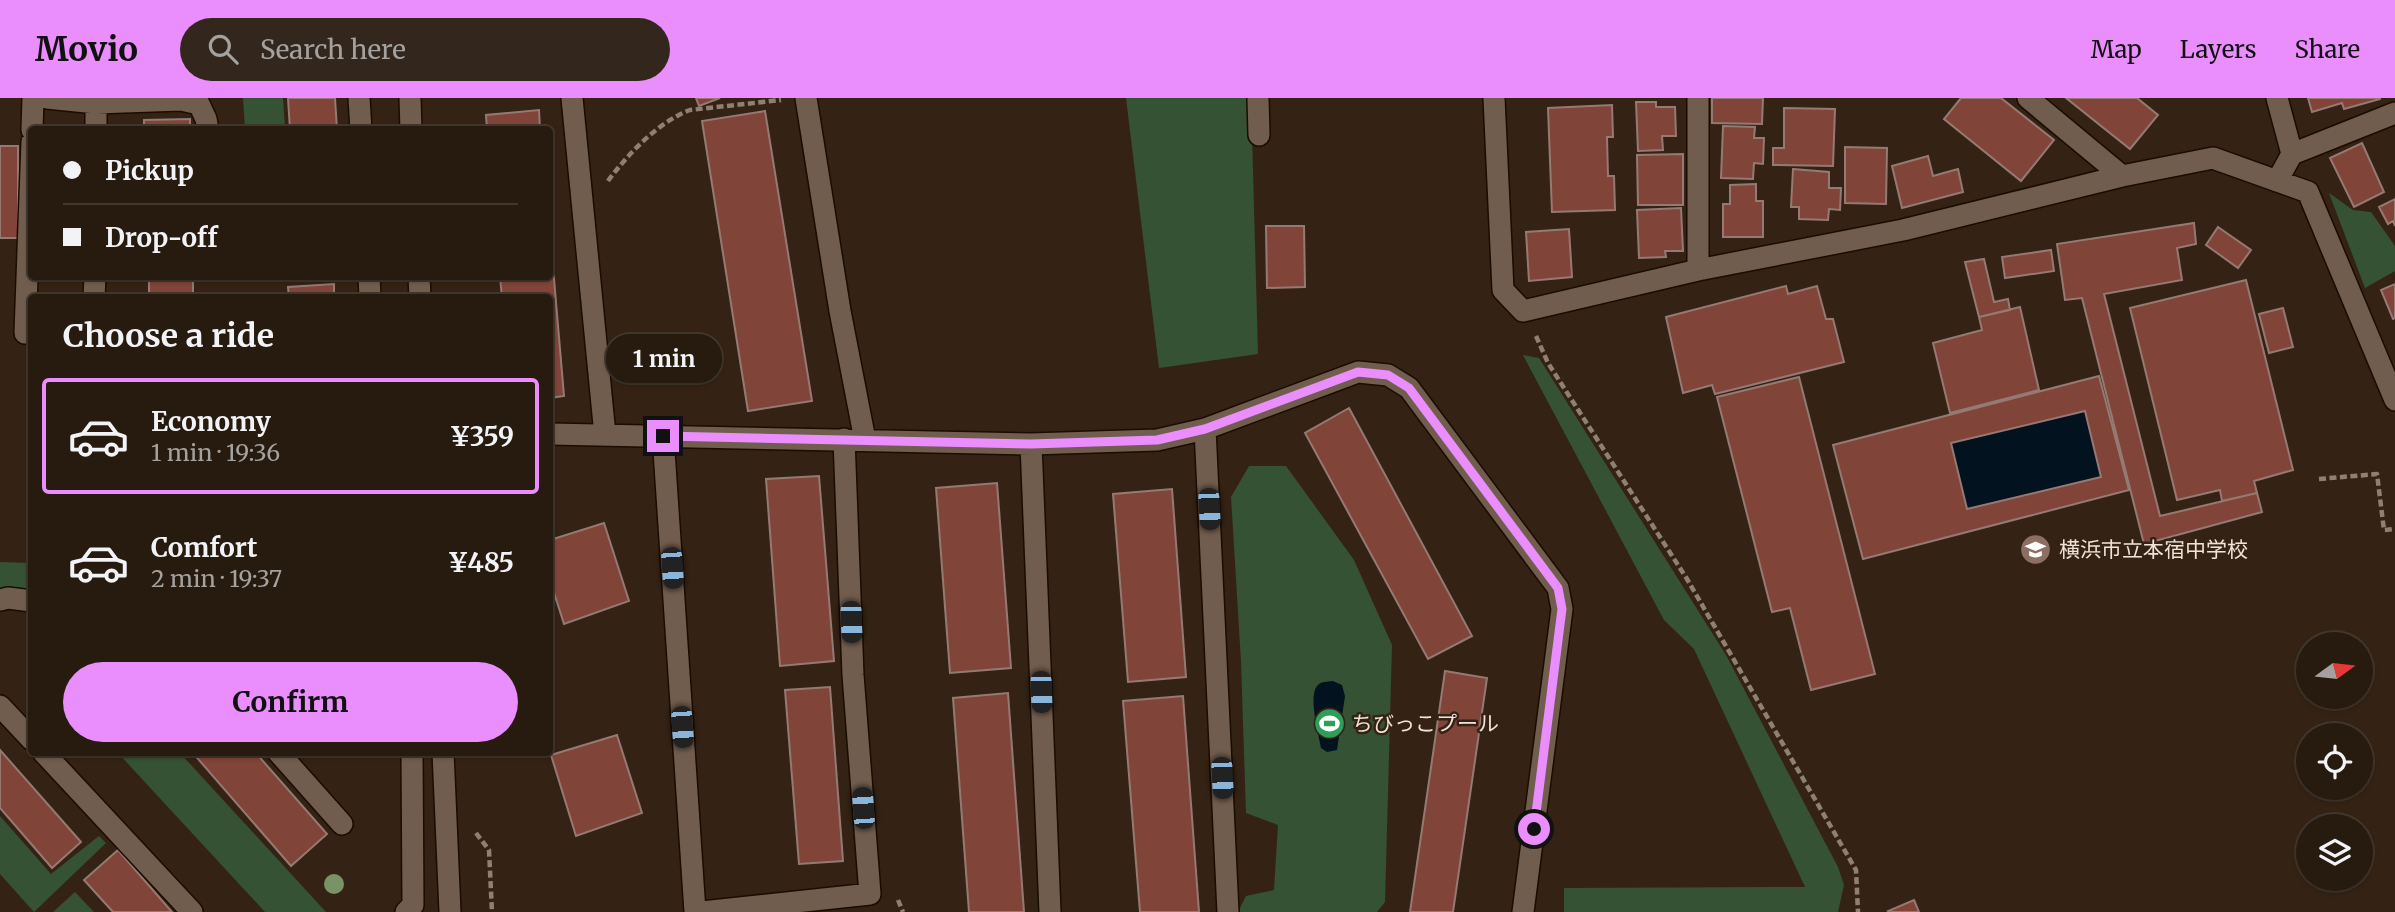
<!DOCTYPE html>
<html lang="en">
<head>
<meta charset="utf-8">
<style>
	:root { --surface:#271a0f; --page:#33271d; --text:#f1f3f6; --muted:#a4a19e; --line:#43382f; --accent:#ea8dfd }
	body { margin:0; font-family:Merriweather,"Noto Sans JP",serif; background:var(--page); color:var(--text); height:100vh; display:flex; flex-direction:column; font-size:26px; white-space:nowrap }
	* { box-sizing:border-box; margin:0 }
	p { font-size:23px; color:var(--muted) }
	.icon { flex:none; width:38px; height:38px; fill:none; stroke:currentColor; stroke-width:2; stroke-linecap:round; stroke-linejoin:round }
	.map { position:relative; flex:1; overflow:hidden }
	.panel { position:absolute; left:28px; top:196px; width:525px; height:462px; display:flex; flex-direction:column; background:var(--surface); border-radius:7px; box-shadow:0 2px 5px #0004,0 0 0 2px var(--line) }
	.panel>* { flex:none }
	.top-card { position:absolute; left:28px; top:28px; width:525px; height:154px; border-radius:7px; box-shadow:0 2px 5px #0004,0 0 0 2px var(--line); display:grid; align-content:center; height:154px; padding:0 35px; background:var(--surface) }
	.needle { width:46px; rotate:75deg }
	.tools { position:absolute; left:2296px; top:534px; display:grid; gap:14px }
	.tools a { display:grid; place-items:center; width:77px; height:77px; border-radius:50%; background:var(--surface); box-shadow:0 2px 5px #0004,0 0 0 2px var(--line); font-size:35px }
	.end { position:absolute; width:32px; height:32px; margin:-16px; border:9px solid #ea8dfd; background:#111; box-shadow:0 0 0 4px #111 }
	.from { border-radius:50% }
	.bubble { position:absolute; height:49px; border-radius:24px; background:var(--surface); box-shadow:0 2px 5px #0004,0 0 0 2px var(--line); font-size:23px; font-weight:700; line-height:49px; text-align:center }
	.car { position:absolute; width:21px; height:42px; margin:-21px -10px; border-radius:9px; box-shadow:0 0 5px 2px #0007; background:linear-gradient(#222 24%,#8ab4d8 0 40%,#222 0 76%,#8ab4d8 0 86%,#222 0) }
	.top-card b { display:flex; align-items:center; gap:24px; height:66px; font-size:26px }
	.top-card b+b { border-top:2px solid var(--line) }
	.top-card i { width:18px; height:18px; background:var(--text) }
	ul { padding:0; list-style:none }
	li { display:flex; align-items:center; gap:21px; height:116px; margin:0 14px 10px; padding:0 21px; border:4px solid transparent; border-radius:7px }
	li div { flex:1 }
	li b { display:block; font-size:26px }
	li em { font-style:normal; font-weight:700 }
	li.current { border-color:var(--accent) }
	li>.icon { width:63px; height:63px; stroke-width:1.5 }
	h2 { padding:0 35px; font-size:32px; line-height:84px }
	.action { display:flex; gap:14px; margin-top:auto; padding:14px 35px }
	.action a { flex:1; height:80px; border-radius:42px; background:var(--accent); color:#111; font-size:28px; font-weight:700; line-height:80px; text-align:center }
	header { display:flex; align-items:center; gap:42px; box-sizing:border-box; height:98px; padding:0 35px; background:var(--accent); color:#111 }
	header strong { font-size:33px }
	nav { display:flex; gap:38px; margin-inline-start:auto; font-size:24px }
	.search { width:490px; height:63px; background:var(--page); display:flex; align-items:center; gap:18px; box-sizing:border-box; padding:0 24px; border-radius:38px; color:var(--muted); font-size:26px }
	.map>svg:first-child { display:block }
	.green { fill:#365234 }
	.water { fill:#02121e }
	.building { fill:#814438; stroke:#957973; stroke-width:2; fill-rule:evenodd }
	.lines { fill:none; stroke-linecap:round; stroke-linejoin:round }
	.minor-casing { stroke:#1b0c01; stroke-width:24 }
	.path { stroke:#8f8074; stroke-width:4.5; stroke-dasharray:7 3.5; stroke-linecap:butt }
	.minor { stroke:#715d4d; stroke-width:21 }
	.tree { fill:#789466 }
	.route { stroke:#ea8dfd; stroke-width:9 }
	.labels { text-anchor:middle; dominant-baseline:central; stroke-width:5; stroke-linejoin:round; paint-order:stroke }
	.poi-label { font-size:21px; fill:#efe2d9; stroke:#342314; text-anchor:start }
</style>
</head>
<body>
<header>
<strong>Movio</strong>
<div class="search"><svg class="icon" aria-label="search" viewBox="0 0 24 24"><circle cx="10" cy="10" r="6"/><path d="M15 15l6 6"/></svg>Search here</div>
<nav><a>Map</a><a>Layers</a><a>Share</a></nav>
</header>
<div class="map">
<svg width="2395" height="814" viewBox="0 0 2395 814">
	<rect width="100%" height="100%" fill="#342314"/>
	<path class="green" d="M243 0H283L285 31H245Z
		M1126 0H1251L1258 256 1159 270Z
		M2329 95 2353 112 2371 114 2395 148V173L2365 190Z
		M1523 257 1539 260 1726 557 1838 769 1844 787 1838 814H1564V790L1805 789 1694 551 1664 522Z
		M1249 368H1286L1354 462 1392 547 1385 804 1377 814H1238L1246 798 1274 792 1278 727 1246 715 1241 563 1231 399Z
		M0 464 31 465V490H0Z
		M118 655H180L326 814H265Z
		M0 718 51 776 99 738 106 745 34 814 0 776Z
		M75 794 94 814H53Z"/>
	<path class="water" d="M2085 313 2101 379 1967 411 1951 345Z
		M1333 583 1342 587 1345 598 1337 652 1327 654 1321 650C1319 637 1308 599 1317 588 1321 583 1327 584 1333 583Z"/>
	<path class="building" d="M288 0H335L337 32H290Z
		M696 0H720L699 8Z
		M1712 0H1763L1762 26 1712 25Z
		M1961 0H2001L2054 42 2021 83 1944 21Z
		M2066 0H2137L2158 17 2130 51Z
		M2308 0H2380V1L2344 11 2342 5 2312 14Z
		M1636 4H1656V9H1675L1676 38H1662L1663 52 1638 53Z
		M1612 7 1613 39H1607L1608 78H1614L1615 112 1552 114 1548 10Z
		M1784 10 1835 11 1833 68 1773 67V50H1784Z
		M539 12 540 32H487L486 17Z
		M765 13 812 303 748 313 702 23Z
		M190 21V32H144V22Z
		M1723 28 1755 29 1754 40H1764L1763 66 1754 65 1753 81 1721 80Z
		M2362 45 2384 94 2354 109 2330 60Z
		M0 48H18V140H0Z
		M1845 49 1887 50 1886 106 1845 105Z
		M1683 56V107H1638L1637 57Z
		M1928 58 1933 78 1958 71 1963 94 1902 110 1892 68Z
		M1793 71 1829 74V90H1841L1840 112 1829 111 1828 122 1799 121V109H1791Z
		M1756 86V103H1763V139H1723V106H1730V87Z
		M2395 101V128L2393 123 2388 126 2379 109Z
		M1681 110 1683 153H1665L1666 159 1639 160 1637 112Z
		M2194 125 2196 146 2177 150 2182 182 2104 196 2160 418 2257 395 2262 414 2144 446 2082 200 2065 202 2057 146Z
		M1266 128H1304L1305 189 1267 190Z
		M2218 129 2251 152 2238 170 2206 147Z
		M1569 131 1572 179 1529 183 1526 134Z
		M550 134 564 298 550 300V200H502L500 178H550Z
		M2051 152 2054 173 2005 180 2002 159Z
		M1984 161 1994 204 2008 201 2010 212 1979 219 1965 164Z
		M149 178H193V200H149Z
		M2246 182 2293 372 2254 383 2257 395 2222 403 2220 392 2177 402 2130 210Z
		M334 186V200H289L288 189Z
		M2395 186V220L2393 221 2381 192Z
		M1786 188 1788 196 1817 188 1826 221H1833L1844 264 1715 296 1712 287 1683 295 1666 219Z
		M2020 209 2039 292 1950 315 1933 245 1982 232 1979 219Z
		M2283 210 2293 249 2269 255 2259 216Z
		M2099 278 2129 392 1863 461 1833 347ZM2085 313 2101 379 1967 411 1951 345Z
		M1799 279 1875 576 1811 592 1790 510 1772 514 1717 299Z
		M1349 310 1472 538 1428 561 1305 335Z
		M819 378 834 563 780 568 766 381Z
		M997 385 1011 570 950 575 936 390Z
		M1172 391 1186 579 1128 584 1113 396Z
		M604 425 629 503 564 526 550 482V442Z
		M1445 573 1487 580 1453 814H1410Z
		M830 589 843 763 799 766 785 592Z
		M1008 595 1024 814H969L953 600Z
		M1183 598 1199 814H1140L1123 603Z
		M617 637 642 715 576 738 551 657Z
		M0 652 81 744 52 770 0 710Z
		M192 654H255L327 736 291 768Z
		M118 752 172 814H113L84 782Z
		M1914 802 1919 814H1889L1888 813Z"/>
	<g class="lines">
		<defs>
			<path id="minor" d="M47 0 96 5 181 2 199 6 206 21 208 32
				M359 0 361 32
				M410 0 411 32
				M572 0 605 337
				M806 0 840 213 865 342
				M1258 0 1259 37
				M1494 0 1503 192 1523 213 1698 172 1903 132 2122 78 2213 60 2308 94 2395 302
				M1698 0V172
				M2028 0 2122 78
				M2277 0 2292 56
				M32 32 33 0
				M96 32V5
				M2277 83 2292 56 2395 15
				M369 178 370 200
				M419 178 420 200
				M94 200 95 178
				M25 235 32 44
				M1205 331 1228 814
				M550 336 1031 346 1157 342 1205 331 1358 274 1388 277 1409 290 1558 490 1562 511 1523 814
				M663 338 695 814
				M1031 346 1050 814
				M0 502 8 500 32 503
				M0 608 32 642
				M43 654 192 814
				M278 654 342 726
				M443 654 450 814
				M406 814 413 807 412 654
				M702 814 870 796 853 577 844 341"/>
		</defs>
		<use href="#minor" class="minor-casing"/>
		<path class="path" d="M608 83C628 56 658 24 690 12L781 2
			M1536 238 1548 265 1687 481 1856 772 1858 814
			M2319 381 2377 376 2384 432 2395 431
			M476 735 489 752 492 814
			M898 802 903 814"/>
		<use href="#minor" class="minor"/>
	</g>
	<circle class="tree" cx="334" cy="786" r="10"/>
	<g class="lines">
		<path class="route" d="M663 338 1031 346 1157 342 1205 331 1358 274 1388 277 1409 290 1558 490 1562 511 1534 731"/>
	</g>
	<defs>
		<symbol id="school-disc" viewBox="-11 -11 22 22"><circle r="9.5" fill="#8d6e63" stroke="#342314"/><path d="M0-5L7-2L0 1L-7-2ZM-4 1L0 2.5L4 1V4Q0 6-4 4Z" fill="#fff"/></symbol>
		<symbol id="stadium-disc" viewBox="-11 -11 22 22"><circle r="9.5" fill="#2e9e5b" stroke="#342314"/><path d="M0-5a6.5 5 0 1 0 0 10a6.5 5 0 1 0 0-10ZM-3.5-1.8h7v3.6h-7Z" fill="#fff"/></symbol>
	</defs>
	<g fill-rule="evenodd">
		<use href="#school-disc" x="2018" y="434" width="35" height="35"/>
		<use href="#stadium-disc" x="1312" y="608" width="35" height="35"/>
	</g>
	<g class="labels">
		<g class="poi-label">
			<text x="2059" y="451">横浜市立本宿中学校</text>
			<text x="1352" y="625">ちびっこプール</text>
		</g>
	</g>
</svg>
<div class="tools">
<a><svg class="needle" viewBox="-14 -14 28 28"><path d="M0-13l5 13h-10z" fill="#e53935"/><path d="M0 13l5-13h-10z" fill="#a4a19e"/></svg></a>
<a><svg class="icon" aria-label="locate" viewBox="0 0 24 24"><circle cx="12" cy="12" r="6"/><path d="M12 2v4M12 18v4M2 12h4M18 12h4"/></svg></a>
<a><svg class="icon" aria-label="layers" viewBox="0 0 24 24"><path d="M12 4l9 5-9 5-9-5zM3 14l9 5 9-5"/></svg></a>
</div>
<i class="end from" style="left:1534px;top:731px"></i>
<i class="end" style="left:663px;top:338px"></i>
<div class="bubble" style="left:606px;top:236px;width:116px">1 min</div>
<i class="car" style="left:1209px;top:411px;rotate:177deg"></i>
<i class="car" style="left:672px;top:470px;rotate:176deg"></i>
<i class="car" style="left:851px;top:524px;rotate:178deg"></i>
<i class="car" style="left:1041px;top:594px;rotate:178deg"></i>
<i class="car" style="left:682px;top:629px;rotate:176deg"></i>
<i class="car" style="left:1222px;top:680px;rotate:177deg"></i>
<i class="car" style="left:863px;top:710px;rotate:356deg"></i>
<div class="top-card">
<b><i class="from"></i>Pickup</b>
<b><i></i>Drop-off</b>
</div>
<section class="panel">
<h2>Choose a ride</h2>
<ul>
<li class="current"><svg class="icon" aria-label="car" viewBox="0 0 24 24"><path d="M5 17H2v-5l4-1 3-4h7l3 4 3 1v5h-3M9 17h6M6 11h13"/><circle cx="7" cy="17" r="2"/><circle cx="17" cy="17" r="2"/></svg><div><b>Economy</b><p>1 min · 19:36</p></div><em>¥359</em></li>
<li><svg class="icon" aria-label="car" viewBox="0 0 24 24"><path d="M5 17H2v-5l4-1 3-4h7l3 4 3 1v5h-3M9 17h6M6 11h13"/><circle cx="7" cy="17" r="2"/><circle cx="17" cy="17" r="2"/></svg><div><b>Comfort</b><p>2 min · 19:37</p></div><em>¥485</em></li>
</ul>
<div class="action"><a>Confirm</a></div>
</section>
</div>
</body>
</html>
